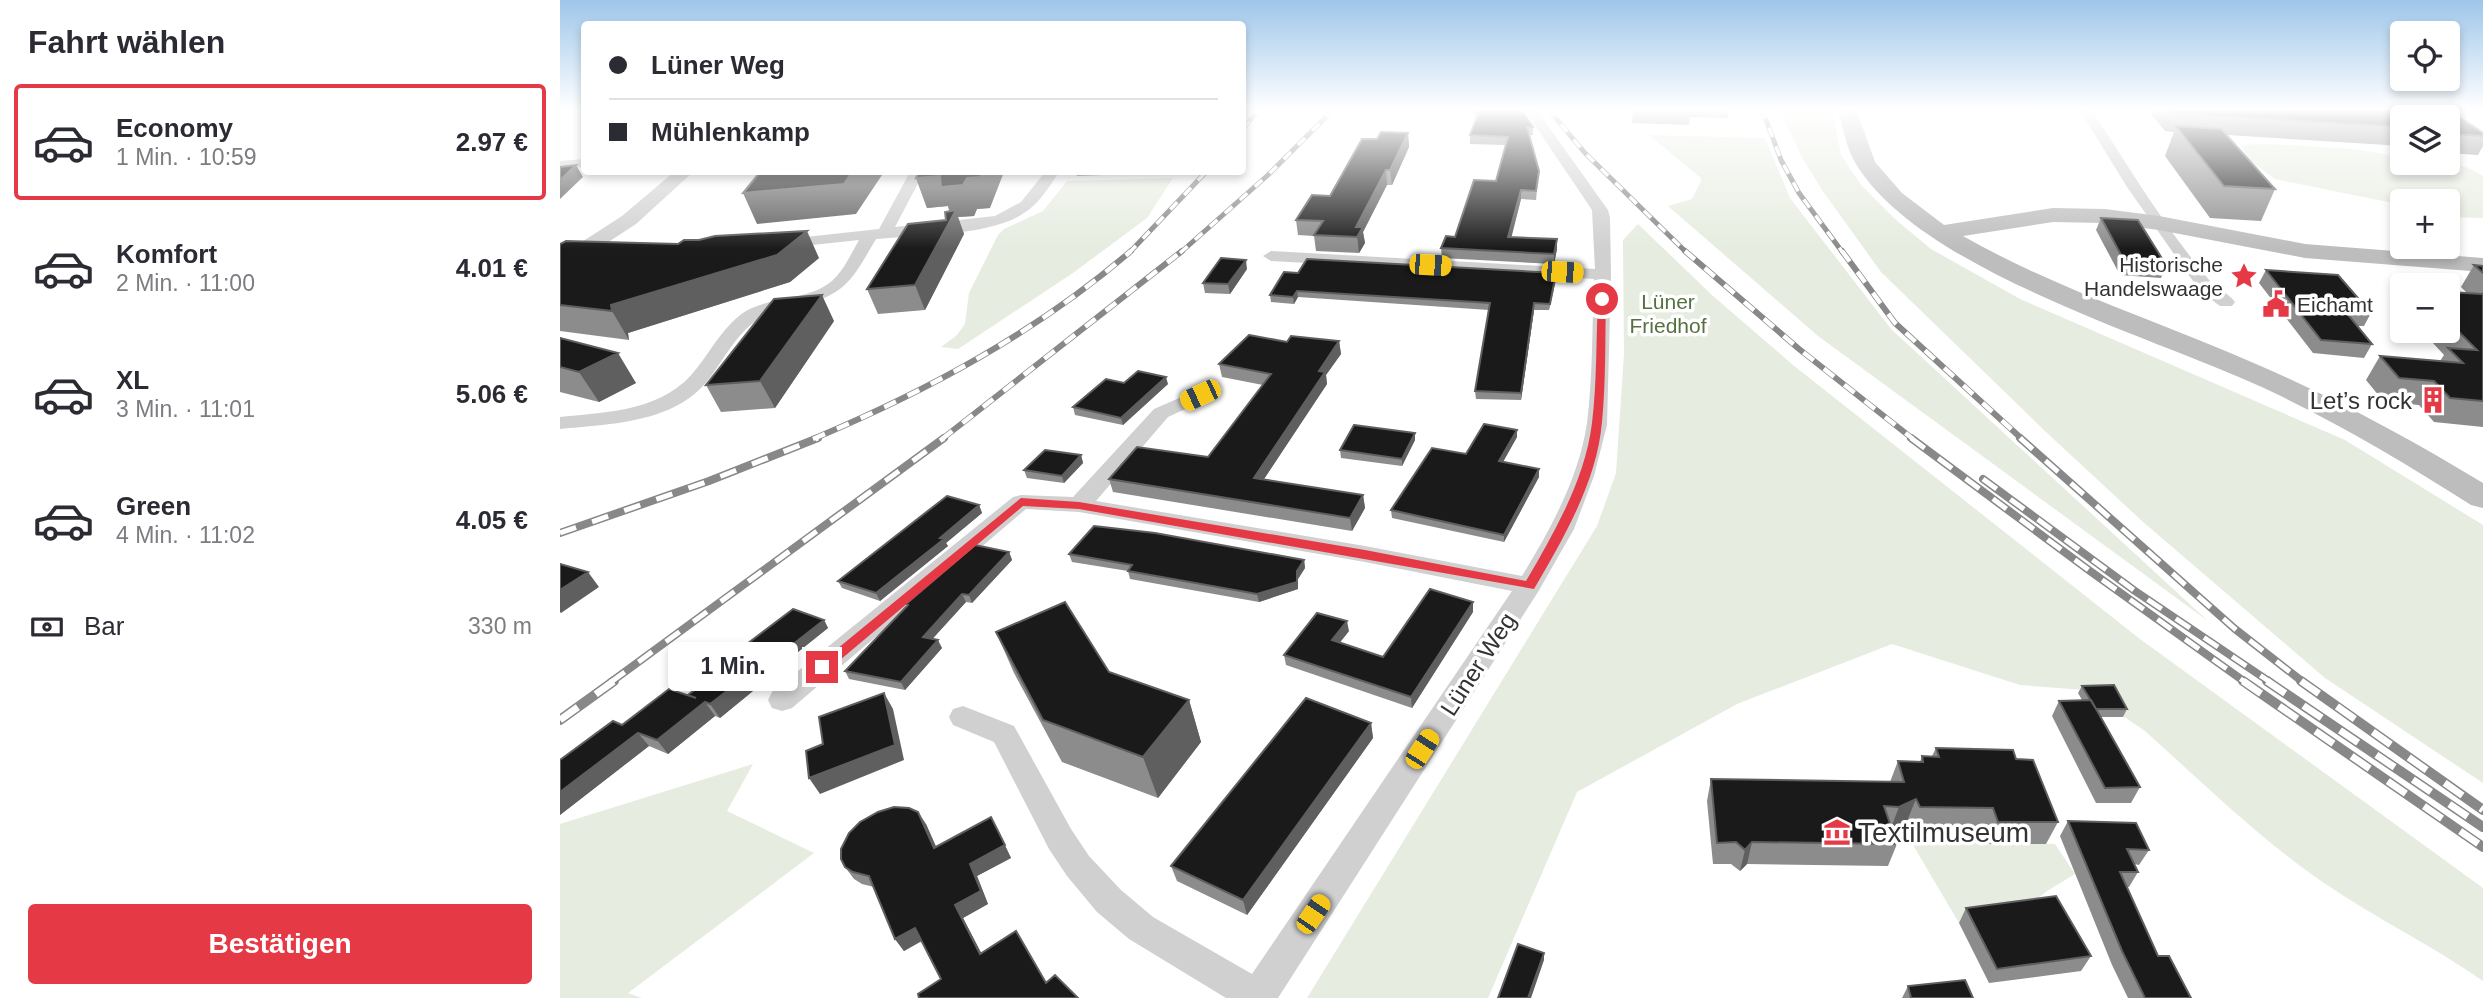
<!DOCTYPE html>
<html lang="de">
<head>
<meta charset="utf-8">
<style>
	:root { --surface:#fff; --page:#f2f2f3; --text:#2b2b33; --muted:#7c7c81; --line:#e1e1e2; --accent:#e63946 }
	body { margin:0; font-family:Helvetica,sans-serif; background:var(--page); color:var(--text); height:100vh; display:flex; flex-direction:column; font-size:26px; white-space:nowrap }
	* { box-sizing:border-box; margin:0 }
	p { font-size:23px; color:var(--muted) }
	.icon { flex:none; width:38px; height:38px; fill:none; stroke:currentColor; stroke-width:2; stroke-linecap:round; stroke-linejoin:round }
	.map { position:relative; flex:1; overflow:hidden }
	.details { display:flex; flex-direction:column; background:var(--surface); width:560px }
	.details>* { flex:none }
	.top-card { position:absolute; left:21px; top:21px; width:665px; height:154px; border-radius:7px; box-shadow:0 4px 10px #0003; display:grid; align-content:center; height:154px; padding:0 28px; background:var(--surface) }
	.fabs { position:absolute; left:1830px; top:21px; display:grid; gap:14px }
	.fabs a { display:grid; place-items:center; width:70px; height:70px; border-radius:7px; background:var(--surface); box-shadow:0 4px 10px #0003; font-size:35px }
	.end { position:absolute; width:32px; height:32px; margin:-16px; border:9px solid #e63946; background:#fff; box-shadow:0 0 0 4px #fff }
	.from { border-radius:50% }
	.bubble { position:absolute; height:49px; border-radius:7px; background:var(--surface); box-shadow:0 4px 10px #0003; font-size:23px; font-weight:700; line-height:49px; text-align:center }
	.car { position:absolute; width:21px; height:42px; margin:-21px -10px; border-radius:9px; box-shadow:0 0 5px 2px #0007; background:linear-gradient(#f5c518 24%,#345 0 40%,#f5c518 0 76%,#345 0 86%,#f5c518 0) }
	.top-card b { display:flex; align-items:center; gap:24px; height:66px; font-size:26px }
	.top-card b+b { border-top:2px solid var(--line) }
	.top-card i { width:18px; height:18px; background:var(--text) }
	ul { padding:0; list-style:none }
	li { display:flex; align-items:center; gap:21px; height:116px; margin:0 14px 10px; padding:0 14px; border:4px solid transparent; border-radius:7px }
	li div { flex:1 }
	li b { display:block; font-size:26px }
	li em { font-style:normal; font-weight:700 }
	li.current { border-color:var(--accent) }
	li>.icon { width:63px; height:63px; stroke-width:1.5 }
	h2 { padding:0 28px; font-size:32px; line-height:84px }
	.pay { display:flex; align-items:center; gap:18px; height:77px; padding:0 28px; font-size:26px }
	.pay p { margin-inline-start:auto }
	.primary-button { display:flex; gap:14px; margin-top:auto; padding:14px 28px }
	.primary-button a { flex:1; height:80px; border-radius:7px; background:var(--accent); color:#fff; font-size:28px; font-weight:700; line-height:80px; text-align:center }
	main { display:flex; flex:1; min-height:0 }
	.map>svg:first-child { display:block }
	.green { fill:#e6ecdf }
	.lines { fill:none; stroke-linecap:round; stroke-linejoin:round }
	.minor { fill:#d0d0d0; fill-rule:evenodd }
	.tertiary { fill:#d0d0d0; fill-rule:evenodd }
	.secondary { fill:#bdbdbd; fill-rule:evenodd }
	.rail-far3-casing { stroke:#888; stroke-width:5 }
	.rail-far2-casing { stroke:#888; stroke-width:6 }
	.rail-far1-casing { stroke:#888; stroke-width:8 }
	.rail-casing { stroke:#888; stroke-width:10 }
	.rail-far3 { stroke:#fff; stroke-width:3.5; stroke-dasharray:10; stroke-linecap:butt }
	.rail-far2 { stroke:#fff; stroke-width:4.5; stroke-dasharray:13; stroke-linecap:butt }
	.rail-far1 { stroke:#fff; stroke-width:5; stroke-dasharray:17; stroke-linecap:butt }
	.rail { stroke:#fff; stroke-width:7; stroke-dasharray:22; stroke-linecap:butt }
	.wall { fill:#8c8c8c }
	.shaded-wall { fill:#5f5f5f }
	.building { fill:#1a1a1a; stroke:#5f5f5f; stroke-width:2 }
	.route { fill:#e63946 }
	.labels { text-anchor:middle; dominant-baseline:central; stroke-width:7; stroke-linejoin:round; paint-order:stroke }
	.far-poi-label { font-size:21px; fill:#333; stroke:#fff; text-anchor:end }
	.far-park-label { font-size:21px; fill:#56703f; stroke:#fff }
	.poi-label { font-size:24px; fill:#333; stroke:#fff; text-anchor:end }
	.street-label { font-size:24px; fill:#333; stroke:#fff }
	.near-poi-label { font-size:28px; fill:#333; stroke:#fff; text-anchor:start }
</style>
</head>
<body>
<main>
<section class="details">
<h2>Fahrt wählen</h2>
<ul>
<li class="current"><svg class="icon" aria-label="car" viewBox="0 0 24 24"><path d="M5 17H2v-5l4-1 3-4h7l3 4 3 1v5h-3M9 17h6M6 11h13"/><circle cx="7" cy="17" r="2"/><circle cx="17" cy="17" r="2"/></svg><div><b>Economy</b><p>1 Min. · 10:59</p></div><em>2.97 €</em></li>
<li><svg class="icon" aria-label="car" viewBox="0 0 24 24"><path d="M5 17H2v-5l4-1 3-4h7l3 4 3 1v5h-3M9 17h6M6 11h13"/><circle cx="7" cy="17" r="2"/><circle cx="17" cy="17" r="2"/></svg><div><b>Komfort</b><p>2 Min. · 11:00</p></div><em>4.01 €</em></li>
<li><svg class="icon" aria-label="car" viewBox="0 0 24 24"><path d="M5 17H2v-5l4-1 3-4h7l3 4 3 1v5h-3M9 17h6M6 11h13"/><circle cx="7" cy="17" r="2"/><circle cx="17" cy="17" r="2"/></svg><div><b>XL</b><p>3 Min. · 11:01</p></div><em>5.06 €</em></li>
<li><svg class="icon" aria-label="car" viewBox="0 0 24 24"><path d="M5 17H2v-5l4-1 3-4h7l3 4 3 1v5h-3M9 17h6M6 11h13"/><circle cx="7" cy="17" r="2"/><circle cx="17" cy="17" r="2"/></svg><div><b>Green</b><p>4 Min. · 11:02</p></div><em>4.05 €</em></li>
</ul>
<div class="pay"><svg class="icon" aria-label="cash" viewBox="0 0 24 24"><path d="M3 7h18v10H3z"/><circle cx="12" cy="12" r="2"/></svg>Bar<p>330 m</p></div>
<div class="primary-button"><a>Bestätigen</a></div>
</section>
<div class="map">
<svg width="1923" height="998" viewBox="0 0 1923 998">
	<rect width="100%" height="100%" fill="#fff"/>
	<path class="green" d="M1219 109H1272L1281 155 1301 185 1335 219 1371 249 1460 299 1785 440 1923 525V783L1765 678 1582 521 1486 432 1321 272 1262 190 1243 159Z
		M1089 135 1205 138 1230 198 1331 329 1648 621 1258 336 1108 206 1132 199 1142 179Z
		M1707 144 1793 149 1843 157V163C1869 163 1902 160 1923 176V218L1888 217V201H1843V205L1715 179 1689 160 1681 145Z
		M613 178 587 218 513 273 398 349 381 347 396 336 405 324 409 293 438 235 444 229 483 211 507 181Z
		M1078 224 1153 296 1233 365 1580 639 1923 888V981C1872 945 1815 918 1764 883 1700 839 1643 783 1585 731L1563 716 1550 692 1460 685 1332 644 1177 704 1017 792 928 998H747L1037 526 1056 473 1064 354 1063 240Z
		M193 764 167 811 254 853 68 993 82 998H0V824Z
		M1343 828 1423 830 1479 844H1495L1515 874 1487 891 1457 915 1399 923Z"/>
	<g class="lines">
		<path class="minor" d="M964 109H976L1048 210 1050 218 1051 274 1047 425 1034 476 1014 529 978 592 718 998H666L569 939 537 912 507 876 489 849 434 742 393 725 389 717 393 709 403 706 454 726 511 829 529 856 561 890 593 917 692 974 952 591 805 562 519 512 466 509 232 708 222 711 212 708 208 700 212 692 453 497 461 495 513 497 594 409 640 389 647 391 650 395 647 399 608 417 536 501 805 546 962 576C990 530 1019 478 1027 423 1033 376 1032 326 1034 279L711 261 703 256 711 251 1035 269 1032 210Z
			M1519 109H1531C1569 167 1605 228 1650 281 1657 289 1668 293 1675 302L1672 306H1660L1640 291 1567 187Z
			M24 159V167L0 169V161Z
			M350 172H364L335 227 435 216 461 202 485 172H499C489 187 479 204 464 213 431 236 356 235 316 239 295 274 288 294 245 304 229 308 213 310 199 319 176 333 164 360 148 380 115 423 50 424 0 429V417C49 412 105 411 137 368 152 349 165 324 186 311 212 296 248 301 272 281 284 270 291 254 299 240L224 248 218 246 216 243 218 240 319 229Z"/>
		<path class="tertiary" d="M114 172H133L76 224 7 269 0 271V256L62 216Z"/>
		<path class="secondary" d="M1278 109H1296L1315 162 1342 193 1384 225 1493 208 1545 209 1599 216 1745 244 1923 258V272L1745 258 1599 230 1545 223 1493 222 1403 236C1496 289 1598 321 1696 364 1775 398 1850 439 1923 483V508L1911 505C1844 462 1776 422 1704 388 1592 336 1360 270 1296 164 1286 148 1283 127 1278 109Z"/>
		<defs>
			<path id="rail-far3" d="M988 109 1025 153 1127 253
				M1202 109 1221 160 1239 193 1283 253
				M682 129 700 109
				M569 253 646 172
				M620 253 708 175 774 109"/>
			<path id="rail-far2" d="M1125 251 1239 349 1353 439
				M1282 251 1335 323 1462 439
				M253 439C367 391 477 332 571 251
				M382 439 622 251"/>
			<path id="rail-far1" d="M1351 438 1530 571 1685 682
				M1460 438 1675 629 1743 682
				M1423 479 1575 591 1710 682
				M0 533 149 481 258 438
				M51 682 384 438"/>
			<path id="rail" d="M1683 681 1923 847
				M1707 681 1923 827
				M1741 681 1923 810
				M0 720 54 681"/>
		</defs>
		<use href="#rail-far3" class="rail-far3-casing"/>
		<use href="#rail-far2" class="rail-far2-casing"/>
		<use href="#rail-far1" class="rail-far1-casing"/>
		<use href="#rail" class="rail-casing"/>
		<use href="#rail-far3" class="rail-far3"/>
		<use href="#rail-far2" class="rail-far2"/>
		<use href="#rail-far1" class="rail-far1"/>
		<use href="#rail" class="rail"/>
	</g>
	<path class="wall" d="M1073 109H1169L1168 118 1130 117 1129 125 1072 123Z
		M1587 109H1888L1843 117V146L1667 135 1715 189 1701 221 1650 218 1605 156 1614 132 1605 131Z
		M915 112H963L973 127V135H969L978 180 976 200 961 199 951 237 997 249 994 264 882 258 881 248 895 237 936 181 946 145 910 144V135L916 120Z
		M848 133 849 147 832 185H827L803 232 805 243 799 253 756 251 754 236 738 235 736 220 770 196 817 139Z
		M1888 134 1923 136V146L1918 155 1888 153Z
		M516 172H573L571 174 517 176Z
		M356 178 430 208 417 209 414 216 398 217 404 234 365 310 318 314 307 289 386 220 389 211 388 206 367 208Z
		M1541 218 1606 265 1601 278 1560 275 1536 230Z
		M0 244H118L259 258 230 282 68 333 69 340 0 331Z
		M1914 265 1923 266V427L1874 422 1859 405 1824 402 1806 380 1820 356 1880 361 1884 355 1862 331H1888V292L1907 293 1901 287Z
		M687 269 670 294 645 293 643 283Z
		M1706 270 1811 313 1804 326H1797L1812 344 1804 358 1753 353 1699 283Z
		M724 272 996 279 989 310H974L961 400 916 399 915 391 929 310 738 297 734 304 711 302 710 295Z
		M274 321 215 408 161 412 146 385Z
		M0 338 76 383 39 402 0 392Z
		M779 341 781 354 766 375 767 384 704 479 803 495 805 508 792 531 553 492 549 479 648 457 703 385 662 377 659 364 727 342Z
		M564 383 608 384 563 425 515 415 513 407Z
		M855 433V440L842 466 781 458 780 450Z
		M957 437 943 462 979 469V477L944 542 832 518 831 510 906 454Z
		M521 455 523 463 504 483 467 478 464 470Z
		M419 505 422 513 386 543 388 546 320 601 282 588 278 581Z
		M449 552 452 560 412 603 406 602 372 639 382 648 345 690 289 679 285 671 347 606 346 604Z
		M509 554 744 560 745 568 738 579V589L699 602 570 579 568 571 512 562Z
		M913 612 852 708 726 665 724 655 789 631 780 642 823 657Z
		M264 620 268 628 223 664 192 652 187 644Z
		M436 632 629 700 641 742 598 798 502 762 454 673Z
		M184 678 193 691 160 718 155 716 108 754 89 746 0 815V760L62 725 128 696Z
		M1522 686 1567 709 1563 717H1541L1580 787 1571 803H1536L1492 716 1499 701 1522 700 1518 693Z
		M811 723 813 738 687 915 617 881 611 866Z
		M1376 748 1456 759 1498 822 1486 844H1428L1423 830 1351 829 1347 821 1331 828 1337 844 1328 866 1187 864 1180 871 1171 864H1153L1147 801 1151 779 1330 782 1338 761 1360 762 1362 756H1372Z
		M1508 821 1589 850 1579 865 1574 864 1578 872 1569 887H1567L1598 956 1631 998H1568L1552 965 1500 836Z
		M366 824 376 847 438 830 451 858 417 876 428 904 403 918 421 953 518 998 381 979 362 941 344 951 335 939 314 887 302 884 294 879 285 867Z
		M1406 908 1531 956 1521 971 1429 983 1399 923Z
		M1348 986 1413 998H1342Z"/>
	<path class="shaded-wall" d="M848 133 849 147 832 185 830 170Z
		M16 165 23 177 0 199V180Z
		M826 170 827 185 803 232 805 243 799 253 796 227Z
		M292 172H324L296 214 197 224 183 193Z
		M422 172H444L430 208 417 209 414 216 398 217 404 234 365 310 355 285 392 218 388 206 367 208 356 178 380 176 407 178Z
		M961 190V199L949 247 948 237Z
		M247 231 259 258 230 282 68 333 69 340 52 311 51 305Z
		M997 239V249L994 264V254Z
		M686 260 687 269 670 294 668 284Z
		M996 273V279L989 310 990 304Z
		M737 291 738 297 734 304 733 297Z
		M262 295 274 321 215 408 200 381Z
		M974 303V310L961 400V393Z
		M779 341 781 354 766 375 767 384 696 491 694 478 759 371Z
		M58 353 76 383 39 402 19 372Z
		M606 377 608 384 563 425 561 418Z
		M957 430V437L939 469V461Z
		M855 433V440L842 466V459Z
		M521 455 523 463 504 483 502 476Z
		M979 469V477L944 542V535Z
		M803 495 805 508 792 531 790 518Z
		M419 505 422 513 386 543 388 546 320 601 316 593 380 538Z
		M449 552 452 560 412 603 409 595Z
		M744 560 745 568 738 579V589L699 602 697 594 737 571Z
		M28 572 39 587 1 613 0 612V590Z
		M402 594 406 602 367 645 363 637Z
		M913 602V612L852 708 851 697Z
		M264 620 268 628 223 664 218 656Z
		M787 621 789 631 774 650 772 640Z
		M378 640 382 648 345 690 341 682Z
		M184 678 193 691 160 718 150 704Z
		M324 693 333 709 344 760 260 794 249 778Z
		M629 700 641 742 598 798 583 757Z
		M145 702 155 716 108 754 97 740Z
		M811 723 813 738 687 915 683 900Z
		M78 733 89 746 0 815V792Z
		M1356 799 1347 821 1331 828 1339 807Z
		M358 812 366 824 382 860 374 848Z
		M431 817 451 858 417 876 428 904 403 918 428 966 420 954 395 905 410 864Z
		M1192 842 1187 864 1180 871 1185 850Z
		M355 928 363 940 344 951 335 939Z
		M984 953V960L971 998H968Z"/>
	<path class="building" d="M917 109H962L963 112 973 127H967L979 171 976 191 961 190 948 237 997 239 994 254 881 248 886 236 895 237 914 180 936 181 948 137 910 135 919 112H915Z
		M1608 109H1888L1923 133V136L1888 134V117H1843V127L1612 113Z
		M1616 126 1661 129 1715 189 1664 186Z
		M821 132 848 133 830 170H826L796 227H803L797 237 754 235 763 221 736 220 752 195 770 196 802 139H817Z
		M16 165 0 180V167Z
		M200 172H292L284 184 183 193Z
		M359 172H422L420 177 407 178 403 185 381 187 380 176 356 178Z
		M396 210 355 285 307 289 348 224 386 220 385 212Z
		M1541 218 1578 220 1606 265 1565 262Z
		M247 231 217 255 51 305 52 311 0 305V244L6 241 118 244 124 240H139L155 236Z
		M661 258 686 260 668 284 643 283Z
		M747 259 996 273 990 304 974 303 961 393 915 391 930 303 737 291 733 297 710 295 724 272 738 273Z
		M1914 265 1923 266V273Z
		M1706 270 1778 275 1811 313 1785 311 1812 344 1761 340Z
		M1888 292 1923 294V401L1890 398 1874 381 1839 378 1820 356 1903 363 1888 348 1917 350 1888 321Z
		M262 295 200 381 146 385 214 299Z
		M689 335 727 342 731 336 779 341 759 371 765 372 694 478 803 495 790 518 549 479 577 447 648 457 711 374 659 364Z
		M0 338 58 353 19 372 0 367Z
		M578 371 606 377 561 418 513 407 546 379 564 383Z
		M924 424 957 430 939 461 979 469 944 535 831 510 872 448 906 454Z
		M794 425 855 433 842 459 780 450Z
		M485 450 521 455 502 476 464 470Z
		M387 496 419 505 380 538 384 539 316 593 278 581Z
		M534 526 595 533 744 560 737 571V582L697 594 568 571 572 565 509 554Z
		M415 545 449 552 409 595 402 594 363 637 378 640 341 682 285 671 348 605 346 604Z
		M0 564 28 572 0 590Z
		M870 589 913 602 851 697 724 655 757 613 787 621 772 640 823 657Z
		M505 602 549 672 629 700 583 757 483 720 436 632Z
		M233 609 264 620 218 656 187 644Z
		M161 669 184 678 150 704 145 702 97 740 78 733 0 792V760L53 721 62 725 109 689 136 698 128 695Z
		M1554 685 1567 709H1536L1522 686Z
		M324 693 335 745 249 778 246 751 263 744 259 717Z
		M746 698 811 723 683 900 611 866Z
		M1531 700 1580 787 1545 788 1499 701Z
		M1376 748 1453 750 1456 759 1473 760 1498 822H1438L1433 808 1360 807 1356 799 1339 807 1324 806 1337 844 1192 842 1185 850 1176 842 1157 843 1151 779 1344 782 1338 761 1363 762 1362 756 1379 757Z
		M334 807 349 808 358 812 374 848 431 817 445 845 410 864 421 891 395 905 420 954 456 931 486 983 495 975 518 998H359L358 994 381 979 355 928 335 939 309 876 293 872 285 867 281 859V849L289 833 300 822 318 812Z
		M1508 821 1576 823 1589 850 1567 849 1578 872H1560L1598 956H1609L1631 998H1585L1562 951Z
		M1496 896 1531 956 1437 969 1406 908Z
		M958 944 984 953 968 998H938Z
		M1405 980 1413 998H1351L1348 986Z"/>
	<linearGradient id="sky" x2="0" y2="1"><stop stop-color="#9ec6ea"/><stop offset="0.44" stop-color="#fff"/><stop offset="1" stop-color="#fff" stop-opacity="0"/></linearGradient>
	<rect width="1923" height="249" fill="url(#sky)"/>
	<path class="route" d="M1042 297 1046 299C1045 340 1046 382 1042 422 1037 482 1003 539 974 589L519 509 463 506 267 671H257L255 667 461 498 519 502 805 550 966 581C994 533 1025 480 1032 423 1037 383 1036 340 1038 299Z"/>
	<defs>
		<symbol id="sight-bare" viewBox="-9 -9 18 18"><path d="M0-6L1.8-2.2L6-1.7L2.9 1.2L3.7 5.4L0 3.3L-3.7 5.4L-2.9 1.2L-6-1.7L-1.8-2.2Z" fill="#e63946" stroke="#fff" stroke-width="2.5" paint-order="stroke"/></symbol>
		<symbol id="civic-bare" viewBox="-9 -9 18 18"><path d="M-.6-6.5H3V-4.5H.6V-3L4-1V1h2V6H-6V1h2V-1L-.6-3ZM-1.2 2.5V6h2.4V2.5Z" fill="#e63946" stroke="#fff" stroke-width="2.5" paint-order="stroke"/></symbol>
		<symbol id="building-bare" viewBox="-9 -9 18 18"><path d="M-4-6H4V6H1V3H-1V6H-4ZM-2.5-4.3h1.7v1.8h-1.7ZM.8-4.3h1.7v1.8H.8ZM-2.5-1h1.7V.8h-1.7ZM.8-1h1.7V.8H.8Z" fill="#e63946" stroke="#fff" stroke-width="2.5" paint-order="stroke"/></symbol>
		<symbol id="museum-bare" viewBox="-9 -9 18 18"><path d="M0-6L6-3V-2H-6V-3ZM-5-1h2V3h-2ZM-1-1h2V3h-2ZM3-1h2V3H3ZM-6 4H6V6H-6Z" fill="#e63946" stroke="#fff" stroke-width="2.5" paint-order="stroke"/></symbol>
	</defs>
	<g fill-rule="evenodd">
		<use href="#sight-bare" x="1665" y="257" width="38" height="38"/>
		<use href="#civic-bare" x="1697" y="285" width="38" height="38"/>
		<use href="#building-bare" x="1854" y="381" width="38" height="38"/>
		<use href="#museum-bare" x="1258" y="813" width="38" height="38"/>
	</g>
	<g class="labels">
		<g class="far-poi-label">
			<text x="1663" y="264">Historische<tspan x="1663" dy="24">Handelswaage</tspan></text>
			<text x="1737" y="304" text-anchor="start">Eichamt</text>
		</g>
		<g class="far-park-label">
			<text x="1108" y="301">Lüner<tspan x="1108" dy="24">Friedhof</tspan></text>
		</g>
		<g class="poi-label">
			<text x="1852" y="400">Let’s rock</text>
		</g>
		<g class="street-label">
			<text transform="translate(918 664) rotate(-57)">Lüner Weg</text>
		</g>
		<g class="near-poi-label">
			<text x="1298" y="832">Textilmuseum</text>
		</g>
	</g>
</svg>
<div class="fabs">
<a><svg class="icon" aria-label="locate" viewBox="0 0 24 24"><circle cx="12" cy="12" r="6"/><path d="M12 2v4M12 18v4M2 12h4M18 12h4"/></svg></a>
<a><svg class="icon" aria-label="layers" viewBox="0 0 24 24"><path d="M12 4l9 5-9 5-9-5zM3 14l9 5 9-5"/></svg></a>
<a>+</a>
<a>−</a>
</div>
<i class="end from" style="left:1042px;top:299px"></i>
<i class="end" style="left:262px;top:667px"></i>
<div class="bubble" style="left:108px;top:642px;width:130px">1 Min.</div>
<i class="car" style="left:870px;top:265px;rotate:93deg"></i>
<i class="car" style="left:1002px;top:272px;rotate:93deg"></i>
<i class="car" style="left:640px;top:395px;rotate:245deg"></i>
<i class="car" style="left:862px;top:749px;rotate:33deg"></i>
<i class="car" style="left:753px;top:914px;rotate:34deg"></i>
<div class="top-card">
<b><i class="from"></i>Lüner Weg</b>
<b><i></i>Mühlenkamp</b>
</div>
</div>
</main>
</body>
</html>
